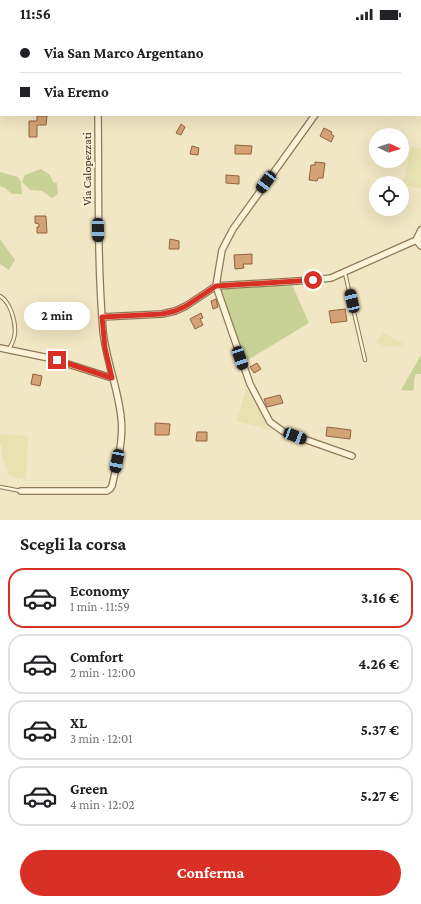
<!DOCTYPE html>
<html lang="it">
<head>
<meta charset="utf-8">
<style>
	:root { --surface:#fff; --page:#f2f2f2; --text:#202124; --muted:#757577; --line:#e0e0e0; --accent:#d93025 }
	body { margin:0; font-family:"Crimson Pro",serif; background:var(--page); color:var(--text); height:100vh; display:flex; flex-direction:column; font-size:15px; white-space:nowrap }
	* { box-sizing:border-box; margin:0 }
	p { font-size:13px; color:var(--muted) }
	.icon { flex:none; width:22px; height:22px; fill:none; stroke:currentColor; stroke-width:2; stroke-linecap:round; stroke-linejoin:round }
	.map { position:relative; height:492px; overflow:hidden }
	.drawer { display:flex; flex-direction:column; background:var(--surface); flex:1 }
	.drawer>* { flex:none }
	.banner { position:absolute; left:0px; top:0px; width:421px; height:88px; box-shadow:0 4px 16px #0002; display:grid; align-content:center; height:88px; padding:0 20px; background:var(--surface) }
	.needle { width:26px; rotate:94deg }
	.fabs { position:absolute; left:369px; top:100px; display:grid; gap:8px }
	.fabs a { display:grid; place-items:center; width:40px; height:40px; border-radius:50%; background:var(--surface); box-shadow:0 4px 16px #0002; font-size:20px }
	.end { position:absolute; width:18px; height:18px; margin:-9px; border:5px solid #d93025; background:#fff; box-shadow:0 0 0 2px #fff }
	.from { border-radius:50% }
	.bubble { position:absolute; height:28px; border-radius:14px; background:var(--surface); box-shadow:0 4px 16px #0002; font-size:13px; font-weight:700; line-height:28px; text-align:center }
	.car { position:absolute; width:12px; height:24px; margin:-12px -6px; border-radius:5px; box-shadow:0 0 3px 1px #0007; background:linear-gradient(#222 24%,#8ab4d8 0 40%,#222 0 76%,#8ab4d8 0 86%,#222 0) }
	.banner b { display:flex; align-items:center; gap:14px; height:38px; font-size:15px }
	.banner b+b { border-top:1px solid var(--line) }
	.banner i { width:10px; height:10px; background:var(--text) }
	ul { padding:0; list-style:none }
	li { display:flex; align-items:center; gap:12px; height:60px; margin:0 8px 6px; padding:0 12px; border:2px solid var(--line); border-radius:16px }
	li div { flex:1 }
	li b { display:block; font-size:15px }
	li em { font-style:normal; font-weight:700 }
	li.selected { border-color:var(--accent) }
	li>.icon { width:36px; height:36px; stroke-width:1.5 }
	h2 { padding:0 20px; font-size:18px; line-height:48px }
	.action { display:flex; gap:8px; margin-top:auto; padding:8px 20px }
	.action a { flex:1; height:46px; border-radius:24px; background:var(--accent); color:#fff; font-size:16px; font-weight:700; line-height:46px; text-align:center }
	.status { display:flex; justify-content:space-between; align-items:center; height:28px; padding:0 20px; background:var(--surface); direction:ltr }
	.status svg { height:11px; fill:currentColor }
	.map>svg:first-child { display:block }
	.farmland { fill:#e8e2b1 }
	.green { fill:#c8d297 }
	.building { fill:#d3a277; stroke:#90623c }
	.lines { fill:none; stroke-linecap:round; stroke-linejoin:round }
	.lane-casing { stroke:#8f7858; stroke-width:4.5 }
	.street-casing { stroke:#8f7858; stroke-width:8 }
	.lane { stroke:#fcf3d9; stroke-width:2.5 }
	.street { stroke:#fcf3d9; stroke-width:5.5 }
	.route { stroke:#d93025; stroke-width:5 }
	.labels { text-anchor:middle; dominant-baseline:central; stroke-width:4; stroke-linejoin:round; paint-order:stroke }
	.street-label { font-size:12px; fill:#3d2f1e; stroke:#f9f0d5 }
</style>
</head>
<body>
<div class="status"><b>11:56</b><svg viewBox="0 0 49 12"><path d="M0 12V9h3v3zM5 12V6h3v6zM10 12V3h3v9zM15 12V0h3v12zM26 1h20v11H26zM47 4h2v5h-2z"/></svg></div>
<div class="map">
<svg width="421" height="492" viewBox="0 0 421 492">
	<rect width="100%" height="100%" fill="#f2e7c4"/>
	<path class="farmland" d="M411 119 421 120V160L403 157Z
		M383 305 404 316 398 319 384 318 376 314Z
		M246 359 270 402 237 393Z
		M0 406 28 408 26 451 14 450 9 447 2 429V415H0Z"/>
	<path class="green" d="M41 141 50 147 53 154 57 155 58 166 52 170 42 163 30 162 22 154 25 147Z
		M0 144 18 149 21 154 22 166H12L5 160 0 158Z
		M0 211 15 232 9 242 0 236Z
		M292 257 309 295 243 335 221 260Z
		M421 327V346H416C413 351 415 357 413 363L401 362Z"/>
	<path class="building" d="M37 88H47L46 97H37V109H29V93H37Z
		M181 96 185 99 181 107 176 105Z
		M324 100 332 104 331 106 334 108 331 114 320 108Z
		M235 117 252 118 251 126H235Z
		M192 118 199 120 198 127 190 126Z
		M315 134 325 135 323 150H318L317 153 309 152 311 137H315Z
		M226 147 239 148V156L226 155Z
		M35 188H46L47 205H37V199H39V196L35 195Z
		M170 211 179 213V221H169Z
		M252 226V236H243L244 240 235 241 234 227Z
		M216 271 218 279 213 281 211 273Z
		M345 281 347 293 331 295 329 283Z
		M201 285 203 290 200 291 203 297 195 301 190 291Z
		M257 335 261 341 254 345 250 339Z
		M33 346 42 348 40 358 31 356Z
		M280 367 283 375 267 379 264 371Z
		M155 395 170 396 169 407H155Z
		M327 399 351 402 350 411 326 408Z
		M197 404H207V413H196Z"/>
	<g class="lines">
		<defs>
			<path id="lane" d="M345 245 365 332
				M0 268C10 274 15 291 15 303 15 309 12 316 9 321
				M0 459 21 463"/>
			<path id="street" d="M130 1 131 0
				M327 1 328 0
				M315 87 233 201 222 222 216 258 250 356 270 394 284 404 352 428
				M421 202 416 212 421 218
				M102 289 162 286 175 283 186 278 216 258 313 252 331 250 421 210
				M0 320 49 330 112 350
				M21 463H107L110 461 112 458C117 435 124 412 121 389 118 360 106 332 103 303 97 231 99 159 98 87"/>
		</defs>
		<use href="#lane" class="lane-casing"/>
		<use href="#street" class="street-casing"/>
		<use href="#lane" class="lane"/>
		<use href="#street" class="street"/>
	</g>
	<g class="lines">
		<path class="route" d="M57 332 112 350 105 320 102 289 162 286 175 283 186 278 216 258 313 252"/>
	</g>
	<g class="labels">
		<g class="street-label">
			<text transform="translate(87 141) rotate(-90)">Via Calopezzati</text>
		</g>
	</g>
</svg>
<div class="fabs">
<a><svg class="needle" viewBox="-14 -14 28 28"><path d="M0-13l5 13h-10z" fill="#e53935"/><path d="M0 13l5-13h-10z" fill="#757577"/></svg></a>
<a><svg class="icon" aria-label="locate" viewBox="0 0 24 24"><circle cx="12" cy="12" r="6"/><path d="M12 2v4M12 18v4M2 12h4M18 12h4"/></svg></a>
</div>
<i class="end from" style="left:313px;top:252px"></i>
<i class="end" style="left:57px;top:332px"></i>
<div class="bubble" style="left:24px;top:274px;width:66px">2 min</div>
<i class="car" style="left:266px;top:154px;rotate:217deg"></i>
<i class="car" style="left:98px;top:202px;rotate:179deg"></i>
<i class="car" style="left:352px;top:273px;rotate:347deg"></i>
<i class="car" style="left:240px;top:330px;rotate:161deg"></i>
<i class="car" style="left:295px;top:408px;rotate:111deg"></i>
<i class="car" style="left:117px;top:433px;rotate:191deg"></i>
<div class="banner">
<b><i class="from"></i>Via San Marco Argentano</b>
<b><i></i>Via Eremo</b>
</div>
</div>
<section class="drawer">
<h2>Scegli la corsa</h2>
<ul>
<li class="selected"><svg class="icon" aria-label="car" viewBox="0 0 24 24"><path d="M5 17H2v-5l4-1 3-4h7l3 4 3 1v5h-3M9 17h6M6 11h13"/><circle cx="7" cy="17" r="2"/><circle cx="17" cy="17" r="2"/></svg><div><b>Economy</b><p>1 min · 11:59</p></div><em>3.16 €</em></li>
<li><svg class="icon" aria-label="car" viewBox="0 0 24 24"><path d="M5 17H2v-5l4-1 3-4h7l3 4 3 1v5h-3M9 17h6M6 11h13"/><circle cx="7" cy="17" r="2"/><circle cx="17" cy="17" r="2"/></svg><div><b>Comfort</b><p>2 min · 12:00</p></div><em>4.26 €</em></li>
<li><svg class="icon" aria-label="car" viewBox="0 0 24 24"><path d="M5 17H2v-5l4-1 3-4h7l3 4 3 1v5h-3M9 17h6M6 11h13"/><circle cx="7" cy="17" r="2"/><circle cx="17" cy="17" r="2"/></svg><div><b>XL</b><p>3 min · 12:01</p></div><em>5.37 €</em></li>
<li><svg class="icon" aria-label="car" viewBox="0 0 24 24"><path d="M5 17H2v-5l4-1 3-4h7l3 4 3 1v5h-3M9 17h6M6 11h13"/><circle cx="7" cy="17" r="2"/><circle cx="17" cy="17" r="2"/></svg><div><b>Green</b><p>4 min · 12:02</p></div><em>5.27 €</em></li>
</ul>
<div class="action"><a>Conferma</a></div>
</section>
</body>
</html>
